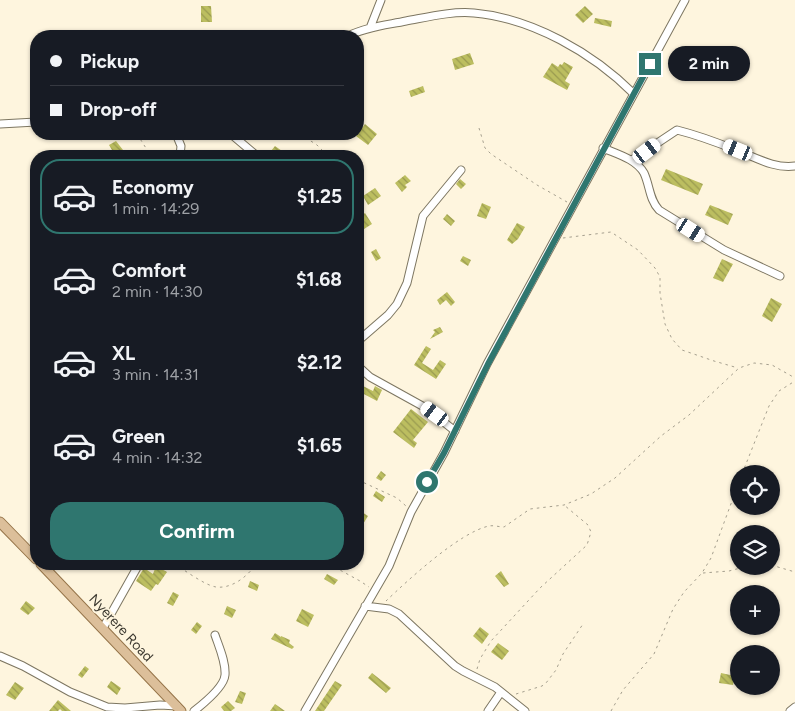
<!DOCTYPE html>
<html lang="en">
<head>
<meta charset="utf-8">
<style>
	:root { --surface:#171b24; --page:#242831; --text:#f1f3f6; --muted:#9ea1a6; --line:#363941; --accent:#2f766f }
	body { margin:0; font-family:Figtree,sans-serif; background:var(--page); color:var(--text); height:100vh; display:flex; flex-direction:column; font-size:19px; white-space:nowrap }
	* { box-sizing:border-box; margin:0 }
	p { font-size:16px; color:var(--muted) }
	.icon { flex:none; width:28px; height:28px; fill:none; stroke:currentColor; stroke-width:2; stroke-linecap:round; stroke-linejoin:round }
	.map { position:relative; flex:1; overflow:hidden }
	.details { position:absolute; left:30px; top:150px; width:334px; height:420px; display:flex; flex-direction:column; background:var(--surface); border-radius:20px; box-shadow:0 1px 4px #0004 }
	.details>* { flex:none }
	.hud { position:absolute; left:30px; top:30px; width:334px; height:110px; border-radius:20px; box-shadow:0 1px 4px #0004; display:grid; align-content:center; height:110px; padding:0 20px; background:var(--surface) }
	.buttons { position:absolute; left:730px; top:465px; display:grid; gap:10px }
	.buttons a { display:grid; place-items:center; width:50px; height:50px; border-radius:50%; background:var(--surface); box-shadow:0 1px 4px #0004; font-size:25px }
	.end { position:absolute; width:22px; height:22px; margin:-11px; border:6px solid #2f766f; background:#fff; box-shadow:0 0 0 2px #fff }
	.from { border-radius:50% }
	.bubble { position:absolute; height:35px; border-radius:18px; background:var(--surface); box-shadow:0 1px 4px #0004; font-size:16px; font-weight:700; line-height:35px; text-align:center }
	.car { position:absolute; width:15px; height:30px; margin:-15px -8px; border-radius:6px; box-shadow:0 0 4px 1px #0007; background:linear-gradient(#fff 24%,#345 0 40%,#fff 0 76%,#345 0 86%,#fff 0) }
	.hud b { display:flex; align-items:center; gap:18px; height:48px; font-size:19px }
	.hud b+b { border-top:1px solid var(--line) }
	.hud i { width:12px; height:12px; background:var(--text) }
	ul { padding:9px 0 0; list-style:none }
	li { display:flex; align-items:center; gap:15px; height:75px; margin:0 10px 8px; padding:0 10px; border:2px solid transparent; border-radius:20px }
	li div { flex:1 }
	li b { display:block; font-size:19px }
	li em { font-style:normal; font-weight:700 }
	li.current { border-color:var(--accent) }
	li>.icon { width:45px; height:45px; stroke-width:1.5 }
	.primary-button { display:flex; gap:10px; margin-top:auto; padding:10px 20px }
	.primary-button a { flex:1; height:58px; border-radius:20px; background:var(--accent); color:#fff; font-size:20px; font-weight:700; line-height:58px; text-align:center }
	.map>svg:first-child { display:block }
	.building { fill:url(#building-back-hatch) }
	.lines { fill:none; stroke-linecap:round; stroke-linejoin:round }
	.minor-casing { stroke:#7d7661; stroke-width:9 }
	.major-casing { stroke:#957449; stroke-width:11 }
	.path { stroke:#a59f8e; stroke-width:1; stroke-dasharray:2.5 4; stroke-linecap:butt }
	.minor { stroke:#fff; stroke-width:7 }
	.major { stroke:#dcbf9a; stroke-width:9 }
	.route { stroke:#2f766f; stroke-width:6 }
	.labels { text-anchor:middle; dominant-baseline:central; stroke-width:4; stroke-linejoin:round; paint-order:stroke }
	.street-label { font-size:14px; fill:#3c3930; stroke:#fef5de }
</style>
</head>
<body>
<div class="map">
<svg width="795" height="711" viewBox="0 0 795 711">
	<defs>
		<pattern id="building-back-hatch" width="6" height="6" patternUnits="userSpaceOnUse" patternTransform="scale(1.25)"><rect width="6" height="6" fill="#bcbe60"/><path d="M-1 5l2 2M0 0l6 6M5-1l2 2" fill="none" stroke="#9a9b50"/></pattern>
	</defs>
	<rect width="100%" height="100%" fill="#fef5de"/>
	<path class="building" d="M201 6H211L212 22H201Z
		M585 6 593 14 583 23 575 15Z
		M595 18 612 21 611 27 594 23Z
		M470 53 474 64 455 70 452 59Z
		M564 62 573 67 565 81 570 84 567 90 543 77 552 63 558 67 560 64 562 65Z
		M423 86 425 92 411 97 409 91Z
		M365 124 377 134 368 145 356 136Z
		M116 141 123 150 121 151 124 156H103L112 150 109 145Z
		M275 146 289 156H267Z
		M666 169 703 184 698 195 661 180Z
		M405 175 411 181 405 185 407 187 402 192 395 183Z
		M460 179 466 184 461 189 456 184Z
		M375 188 381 196 368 205 363 196Z
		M482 203 491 207 486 219 477 216Z
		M710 205 733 214 728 225 705 215Z
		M365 213 372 224 364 229 358 218Z
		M447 214 455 221 451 226 443 219Z
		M517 223 525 227 518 239 512 244 507 240Z
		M376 249 381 258 376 261 371 252Z
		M463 256 471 260 468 266 460 261Z
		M722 259 733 264 723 282 713 278Z
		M447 292 455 302 451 306 446 300 440 305 437 300Z
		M771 298 782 304 772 322 762 316Z
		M440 327 443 332 430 339 435 332 433 330Z
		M426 346 431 349 422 363 433 370 440 360 446 364 436 379 414 365Z
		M363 386 373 391 375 386 382 390 377 401 360 392Z
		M411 409 428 422 413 440 417 443 414 448 393 432Z
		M381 471 386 475 381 481 376 478Z
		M376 491 385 497 382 502 373 496Z
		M362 512 368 516 363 524 358 520Z
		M156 566 167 572 158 585 156 584 151 591 136 581 144 568 153 574Z
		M501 571 509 584 504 587 495 576Z
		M327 574 338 580 334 585 324 579Z
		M250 581 259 585 257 591 248 587Z
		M173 592 179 595 173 606 167 603Z
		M26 601 35 608 28 615 20 609Z
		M227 606 236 610 232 618 224 614Z
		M302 609 314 615 308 627 296 621Z
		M197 622 202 626 196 634 191 630Z
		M480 627 489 634 482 644 473 636Z
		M275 633 281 637V636L290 640 289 643 294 647 292 649 271 639Z
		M498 643 509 651 502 660 491 652Z
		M85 666 89 669 82 678 78 675Z
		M372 673 391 688 386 693 368 678Z
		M721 673 735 676 733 685 719 683Z
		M111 681 121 688 117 695 107 687Z
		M335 681 342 685 324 711H315Z
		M15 682 24 688 15 700 6 695Z
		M240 691 246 693 242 704 235 702Z
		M58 700 71 711H62L60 709 58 711H49Z
		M228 701 235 708 231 711H224L221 707Z
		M275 704 285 711H270Z"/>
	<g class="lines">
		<defs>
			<path id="minor" d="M370 28 381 0
				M348 36C366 27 387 25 406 21 428 17 452 11 474 13 532 18 593 53 634 94
				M0 124 36 122
				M176 134 181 146 180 156
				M231 134 257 156
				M603 148C617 154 636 159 644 173 650 186 649 199 659 210L724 250 780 276
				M632 160 677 130C697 135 716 142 736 150 755 157 774 169 795 166
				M358 341 388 315 397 304 407 283 423 216 461 170
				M358 366 370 377 426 408 455 431
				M365 606 389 609 399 614 455 666 463 671 495 687 525 711
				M103 628 139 564
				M0 656 23 666 70 692 107 707 125 708 160 705 177 706
				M194 711C203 704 224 687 225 675 226 662 219 647 215 635
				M305 711 389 566 411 512 444 453 487 364 685 0
				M488 711 501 692
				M790 711 795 707"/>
			<path id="major" d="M0 522 36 559
				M41 564 181 711"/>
		</defs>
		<use href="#minor" class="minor-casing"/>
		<use href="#major" class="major-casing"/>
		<path class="path" d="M479 128 485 148 491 154 537 185 567 202
			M137 134 151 156
			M300 134 317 145 328 156
			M563 238 611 232 638 250 655 268 660 277V293L665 324 672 339 682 350 714 361 738 368
			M742 474 769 406 779 391 795 381
			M358 480 397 498 406 506
			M174 564C185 570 204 585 216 587 232 589 248 576 256 564
			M329 564 360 581 369 587
			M771 565 795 572
			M703 573 729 571 748 566
			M386 601C408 580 460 532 489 526 494 525 499 527 504 527L530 509 564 505 591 494 615 478 661 436 689 415 739 368 754 363 772 365 795 378
			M477 669 480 659 491 641 540 588 587 545 591 532 588 525 564 505
			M516 694 542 686 546 683 556 670 563 654 583 624
			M611 711 623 690 654 654 673 609 684 592 702 573 711 558 739 482"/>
		<use href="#minor" class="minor"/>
		<use href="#major" class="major"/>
	</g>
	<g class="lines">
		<path class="route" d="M427 482 444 453 488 364 650 64"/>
	</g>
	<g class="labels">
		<g class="street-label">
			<text transform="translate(121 628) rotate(47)">Nyerere Road</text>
		</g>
	</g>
</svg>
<div class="buttons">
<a><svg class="icon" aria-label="locate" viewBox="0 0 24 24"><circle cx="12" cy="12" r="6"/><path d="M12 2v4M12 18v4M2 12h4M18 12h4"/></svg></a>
<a><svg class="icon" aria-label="layers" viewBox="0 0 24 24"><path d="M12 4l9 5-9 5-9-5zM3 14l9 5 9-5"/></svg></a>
<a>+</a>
<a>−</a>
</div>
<i class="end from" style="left:427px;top:482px"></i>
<i class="end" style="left:650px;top:64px"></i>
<div class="bubble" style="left:668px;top:46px;width:82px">2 min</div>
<i class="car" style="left:738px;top:150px;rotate:292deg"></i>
<i class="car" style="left:647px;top:151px;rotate:53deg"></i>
<i class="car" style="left:691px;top:230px;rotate:122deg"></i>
<i class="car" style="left:435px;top:414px;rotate:306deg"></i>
<div class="hud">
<b><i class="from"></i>Pickup</b>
<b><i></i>Drop-off</b>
</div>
<section class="details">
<ul>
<li class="current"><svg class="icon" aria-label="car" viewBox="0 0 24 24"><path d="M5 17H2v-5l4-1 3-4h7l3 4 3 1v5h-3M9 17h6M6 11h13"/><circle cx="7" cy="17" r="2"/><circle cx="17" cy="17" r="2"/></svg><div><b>Economy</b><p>1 min · 14:29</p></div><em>$1.25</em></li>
<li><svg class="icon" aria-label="car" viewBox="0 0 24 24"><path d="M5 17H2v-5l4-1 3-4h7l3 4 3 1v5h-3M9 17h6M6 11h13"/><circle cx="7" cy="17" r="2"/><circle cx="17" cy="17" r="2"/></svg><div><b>Comfort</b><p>2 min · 14:30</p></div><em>$1.68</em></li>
<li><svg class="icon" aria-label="car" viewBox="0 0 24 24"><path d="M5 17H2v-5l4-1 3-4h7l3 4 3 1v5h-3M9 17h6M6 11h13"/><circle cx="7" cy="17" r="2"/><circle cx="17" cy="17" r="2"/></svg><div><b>XL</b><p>3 min · 14:31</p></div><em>$2.12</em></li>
<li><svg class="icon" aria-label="car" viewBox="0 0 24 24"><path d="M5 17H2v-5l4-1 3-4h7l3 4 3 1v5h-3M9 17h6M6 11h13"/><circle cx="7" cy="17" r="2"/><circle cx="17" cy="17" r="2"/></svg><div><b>Green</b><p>4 min · 14:32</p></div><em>$1.65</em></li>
</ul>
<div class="primary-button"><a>Confirm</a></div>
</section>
</div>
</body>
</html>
